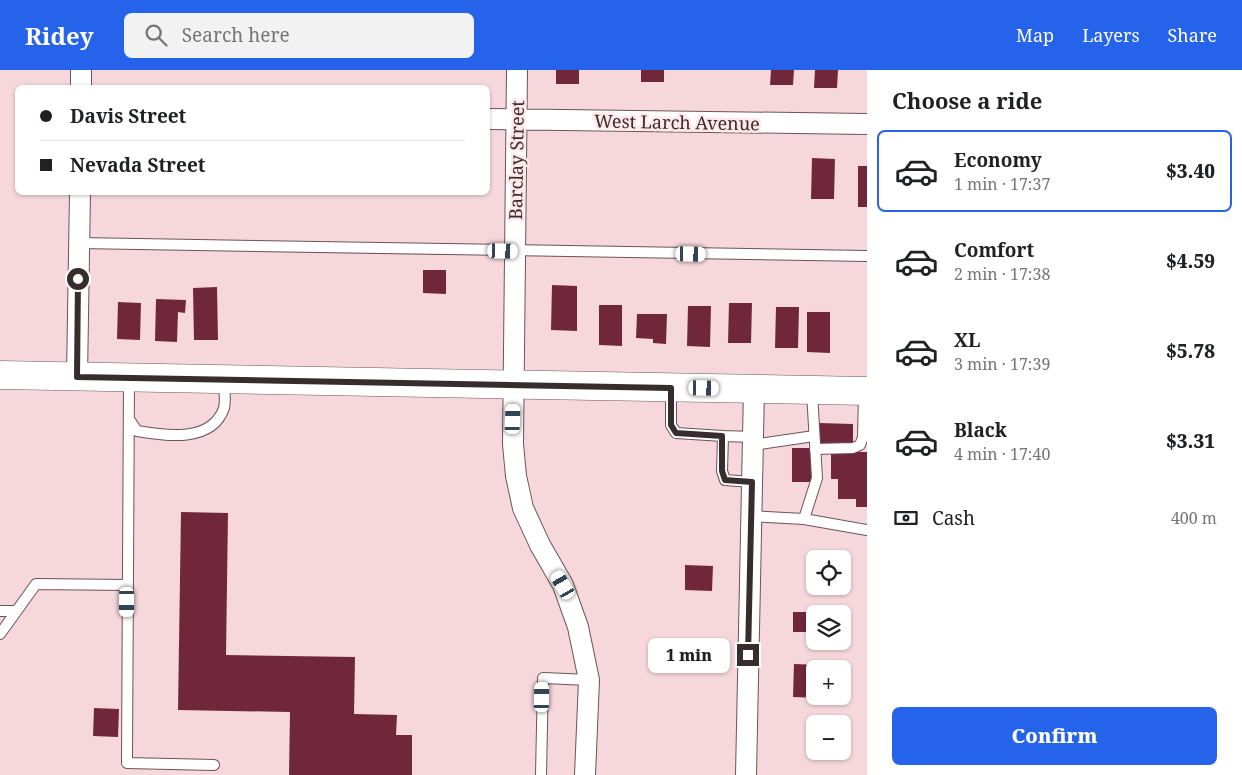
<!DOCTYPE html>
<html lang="en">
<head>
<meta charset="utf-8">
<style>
	:root { --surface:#fff; --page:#f2f2f2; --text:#202124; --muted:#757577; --line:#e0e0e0; --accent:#2563eb }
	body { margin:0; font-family:"Noto Serif",serif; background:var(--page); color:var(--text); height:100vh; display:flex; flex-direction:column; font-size:19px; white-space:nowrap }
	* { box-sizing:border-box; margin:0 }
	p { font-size:16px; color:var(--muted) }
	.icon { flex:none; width:28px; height:28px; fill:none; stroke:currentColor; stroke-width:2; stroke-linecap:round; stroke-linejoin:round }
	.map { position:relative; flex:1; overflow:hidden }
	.details { display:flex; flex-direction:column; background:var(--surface); width:375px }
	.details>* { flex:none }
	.banner { position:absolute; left:15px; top:15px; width:475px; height:110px; border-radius:8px; box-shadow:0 1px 4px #0004; display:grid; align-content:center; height:110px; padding:0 25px; background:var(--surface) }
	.buttons { position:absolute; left:806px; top:480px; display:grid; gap:10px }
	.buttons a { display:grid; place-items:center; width:45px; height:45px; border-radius:8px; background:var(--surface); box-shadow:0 1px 4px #0004; font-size:25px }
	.end { position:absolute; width:22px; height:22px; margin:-11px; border:6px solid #372c2e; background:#fff; box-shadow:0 0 0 2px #fff }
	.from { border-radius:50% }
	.bubble { position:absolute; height:35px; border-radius:8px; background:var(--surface); box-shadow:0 1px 4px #0004; font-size:16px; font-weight:800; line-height:35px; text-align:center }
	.car { position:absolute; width:15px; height:30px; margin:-15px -8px; border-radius:6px; box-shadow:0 0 4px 1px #0007; background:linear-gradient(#fff 24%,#345 0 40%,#fff 0 76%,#345 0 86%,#fff 0) }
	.banner b { display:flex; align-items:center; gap:18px; height:48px; font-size:19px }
	.banner b+b { border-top:1px solid var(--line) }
	.banner i { width:12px; height:12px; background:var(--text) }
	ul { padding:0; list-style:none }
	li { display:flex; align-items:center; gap:15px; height:82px; margin:0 10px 8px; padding:0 15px; border:2px solid transparent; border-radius:8px }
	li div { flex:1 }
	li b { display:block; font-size:19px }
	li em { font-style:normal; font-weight:800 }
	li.selected { border-color:var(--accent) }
	li>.icon { width:45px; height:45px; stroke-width:1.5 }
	h2 { padding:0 25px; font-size:22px; line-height:60px }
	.pay { display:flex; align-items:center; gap:12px; height:55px; padding:0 25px; font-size:19px }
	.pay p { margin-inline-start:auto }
	.primary-button { display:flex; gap:10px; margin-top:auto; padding:10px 25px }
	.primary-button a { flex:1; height:58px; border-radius:8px; background:var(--accent); color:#fff; font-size:20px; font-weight:800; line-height:58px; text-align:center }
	header { display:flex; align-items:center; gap:30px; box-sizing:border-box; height:70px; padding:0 25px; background:var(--accent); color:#fff }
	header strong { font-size:24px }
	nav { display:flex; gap:28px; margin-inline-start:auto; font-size:18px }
	.search { width:350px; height:45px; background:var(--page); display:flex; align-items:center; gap:12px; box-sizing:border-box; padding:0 18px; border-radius:8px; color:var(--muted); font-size:19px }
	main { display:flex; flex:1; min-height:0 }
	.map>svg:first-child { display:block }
	.building { fill:#71273b }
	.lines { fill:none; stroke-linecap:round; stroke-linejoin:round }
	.lane-casing { stroke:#6c5357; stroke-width:12 }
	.street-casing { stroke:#6c5357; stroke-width:22 }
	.secondary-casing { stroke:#6c5357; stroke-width:29 }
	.lane { stroke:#fff; stroke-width:10 }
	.street { stroke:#fff; stroke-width:20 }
	.secondary { stroke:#fff; stroke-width:28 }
	.route { stroke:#372c2e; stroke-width:6 }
	.labels { text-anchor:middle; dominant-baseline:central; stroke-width:5; stroke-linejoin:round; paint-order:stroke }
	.street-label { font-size:18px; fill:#372c2e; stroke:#ffe7ea }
</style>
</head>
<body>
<header>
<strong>Ridey</strong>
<div class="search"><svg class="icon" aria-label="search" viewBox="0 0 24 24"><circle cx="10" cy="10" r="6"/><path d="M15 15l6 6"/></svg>Search here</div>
<nav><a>Map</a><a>Layers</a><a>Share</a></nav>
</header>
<main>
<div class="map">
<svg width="867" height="705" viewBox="0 0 867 705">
	<rect width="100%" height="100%" fill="#f6d8dc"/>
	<path class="building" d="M556 0H579V14H556Z
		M641 0H664V12H641Z
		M771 0H794L793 15H770Z
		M815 0H838L837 18H814Z
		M812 88 835 89 834 129H811Z
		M858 96H867V137H858Z
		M423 200H446V224L423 223Z
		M552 215 577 216V261L551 260Z
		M217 217 218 270H194L193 218Z
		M156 229 186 230 185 243 178 242 177 272 155 271Z
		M118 232 141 233 140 270 117 269Z
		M729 233H752L751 273H728Z
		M599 235H622V276L599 275Z
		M688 236H711L710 277 687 276Z
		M776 237H799L798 278H775Z
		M807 242H830V283L807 282Z
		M637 244H667L666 274 653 273V269L636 268Z
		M819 353 853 354V374L818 373Z
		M792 378H812V412H792Z
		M831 382H867V437H856V429H838V409H831Z
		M181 442 228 443 226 585 355 587 354 644 397 645 396 665H412V705H289L290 642 178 640Z
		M685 495 713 496 712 521 685 520Z
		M793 542H814L815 571H842V555H849V578H810L811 562H793Z
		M794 594 822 595V599H815V626H821V628L793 627Z
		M94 638 119 639 118 667 93 666Z"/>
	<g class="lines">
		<defs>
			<path id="lane" d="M79 173 867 186
				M129 309 127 693 214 695
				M671 319V355L676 363 723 366
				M129 349 137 361C166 366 212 373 224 338 226 330 224 319 224 310
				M753 375 814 366
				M815 379 853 378 860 375 863 367 864 322
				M752 412 725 410 722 401 723 366 753 367
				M750 446 804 449 817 408 812 322
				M804 449 867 460
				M0 541H16
				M0 564 36 514 127 515
				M541 705 543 608 589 610"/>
			<path id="street" d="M81 0V18
				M517 0 513 374 516 406 523 438 540 475 563 515 578 557 589 610 585 705
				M488 49 867 54
				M77 307 80 122
				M746 705 754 319"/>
			<path id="secondary" d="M0 305 867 321"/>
		</defs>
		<use href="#lane" class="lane-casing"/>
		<use href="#street" class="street-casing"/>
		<use href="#secondary" class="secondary-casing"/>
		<use href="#lane" class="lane"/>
		<use href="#street" class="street"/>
		<use href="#secondary" class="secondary"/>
	</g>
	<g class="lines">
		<path class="route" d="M78 209 77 307 671 318V355L676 363 722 366V401L725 410 752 412 748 585"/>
	</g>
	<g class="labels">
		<g class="street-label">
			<text transform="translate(677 52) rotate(1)">West Larch Avenue</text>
			<text transform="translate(516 90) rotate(-89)">Barclay Street</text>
		</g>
	</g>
</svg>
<div class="buttons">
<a><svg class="icon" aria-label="locate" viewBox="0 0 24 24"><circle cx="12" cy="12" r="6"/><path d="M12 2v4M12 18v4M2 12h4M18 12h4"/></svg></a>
<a><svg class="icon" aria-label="layers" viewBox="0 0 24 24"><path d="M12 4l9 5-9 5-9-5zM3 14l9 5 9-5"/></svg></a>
<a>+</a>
<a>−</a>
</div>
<i class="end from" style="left:78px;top:209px"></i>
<i class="end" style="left:748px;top:585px"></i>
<div class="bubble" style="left:648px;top:568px;width:82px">1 min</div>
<i class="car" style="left:503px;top:181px;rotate:92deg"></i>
<i class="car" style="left:691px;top:184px;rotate:91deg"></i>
<i class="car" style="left:704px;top:318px;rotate:91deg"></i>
<i class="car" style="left:513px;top:349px;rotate:2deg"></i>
<i class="car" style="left:563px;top:515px;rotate:330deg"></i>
<i class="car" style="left:127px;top:532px;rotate:180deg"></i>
<i class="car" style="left:542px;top:627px;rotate:1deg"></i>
<div class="banner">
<b><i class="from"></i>Davis Street</b>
<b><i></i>Nevada Street</b>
</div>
</div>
<section class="details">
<h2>Choose a ride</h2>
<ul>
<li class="selected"><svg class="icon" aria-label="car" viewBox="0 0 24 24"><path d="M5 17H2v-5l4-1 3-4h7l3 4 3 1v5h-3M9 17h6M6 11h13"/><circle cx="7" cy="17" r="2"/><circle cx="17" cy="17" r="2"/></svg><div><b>Economy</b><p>1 min · 17:37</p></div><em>$3.40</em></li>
<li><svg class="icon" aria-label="car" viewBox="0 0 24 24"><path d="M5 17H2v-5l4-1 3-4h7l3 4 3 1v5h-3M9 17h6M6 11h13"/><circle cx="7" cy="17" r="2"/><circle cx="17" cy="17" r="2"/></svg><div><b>Comfort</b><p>2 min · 17:38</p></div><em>$4.59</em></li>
<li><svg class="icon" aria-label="car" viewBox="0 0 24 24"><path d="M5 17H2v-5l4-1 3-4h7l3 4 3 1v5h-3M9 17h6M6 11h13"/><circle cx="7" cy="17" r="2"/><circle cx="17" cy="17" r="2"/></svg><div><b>XL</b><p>3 min · 17:39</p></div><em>$5.78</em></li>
<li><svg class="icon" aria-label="car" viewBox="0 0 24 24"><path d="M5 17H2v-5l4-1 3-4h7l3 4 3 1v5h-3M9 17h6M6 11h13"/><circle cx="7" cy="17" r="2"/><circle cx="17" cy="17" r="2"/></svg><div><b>Black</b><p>4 min · 17:40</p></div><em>$3.31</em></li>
</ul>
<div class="pay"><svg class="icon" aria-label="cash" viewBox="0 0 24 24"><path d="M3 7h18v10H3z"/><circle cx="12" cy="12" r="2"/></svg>Cash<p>400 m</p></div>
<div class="primary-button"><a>Confirm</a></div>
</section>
</main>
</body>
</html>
